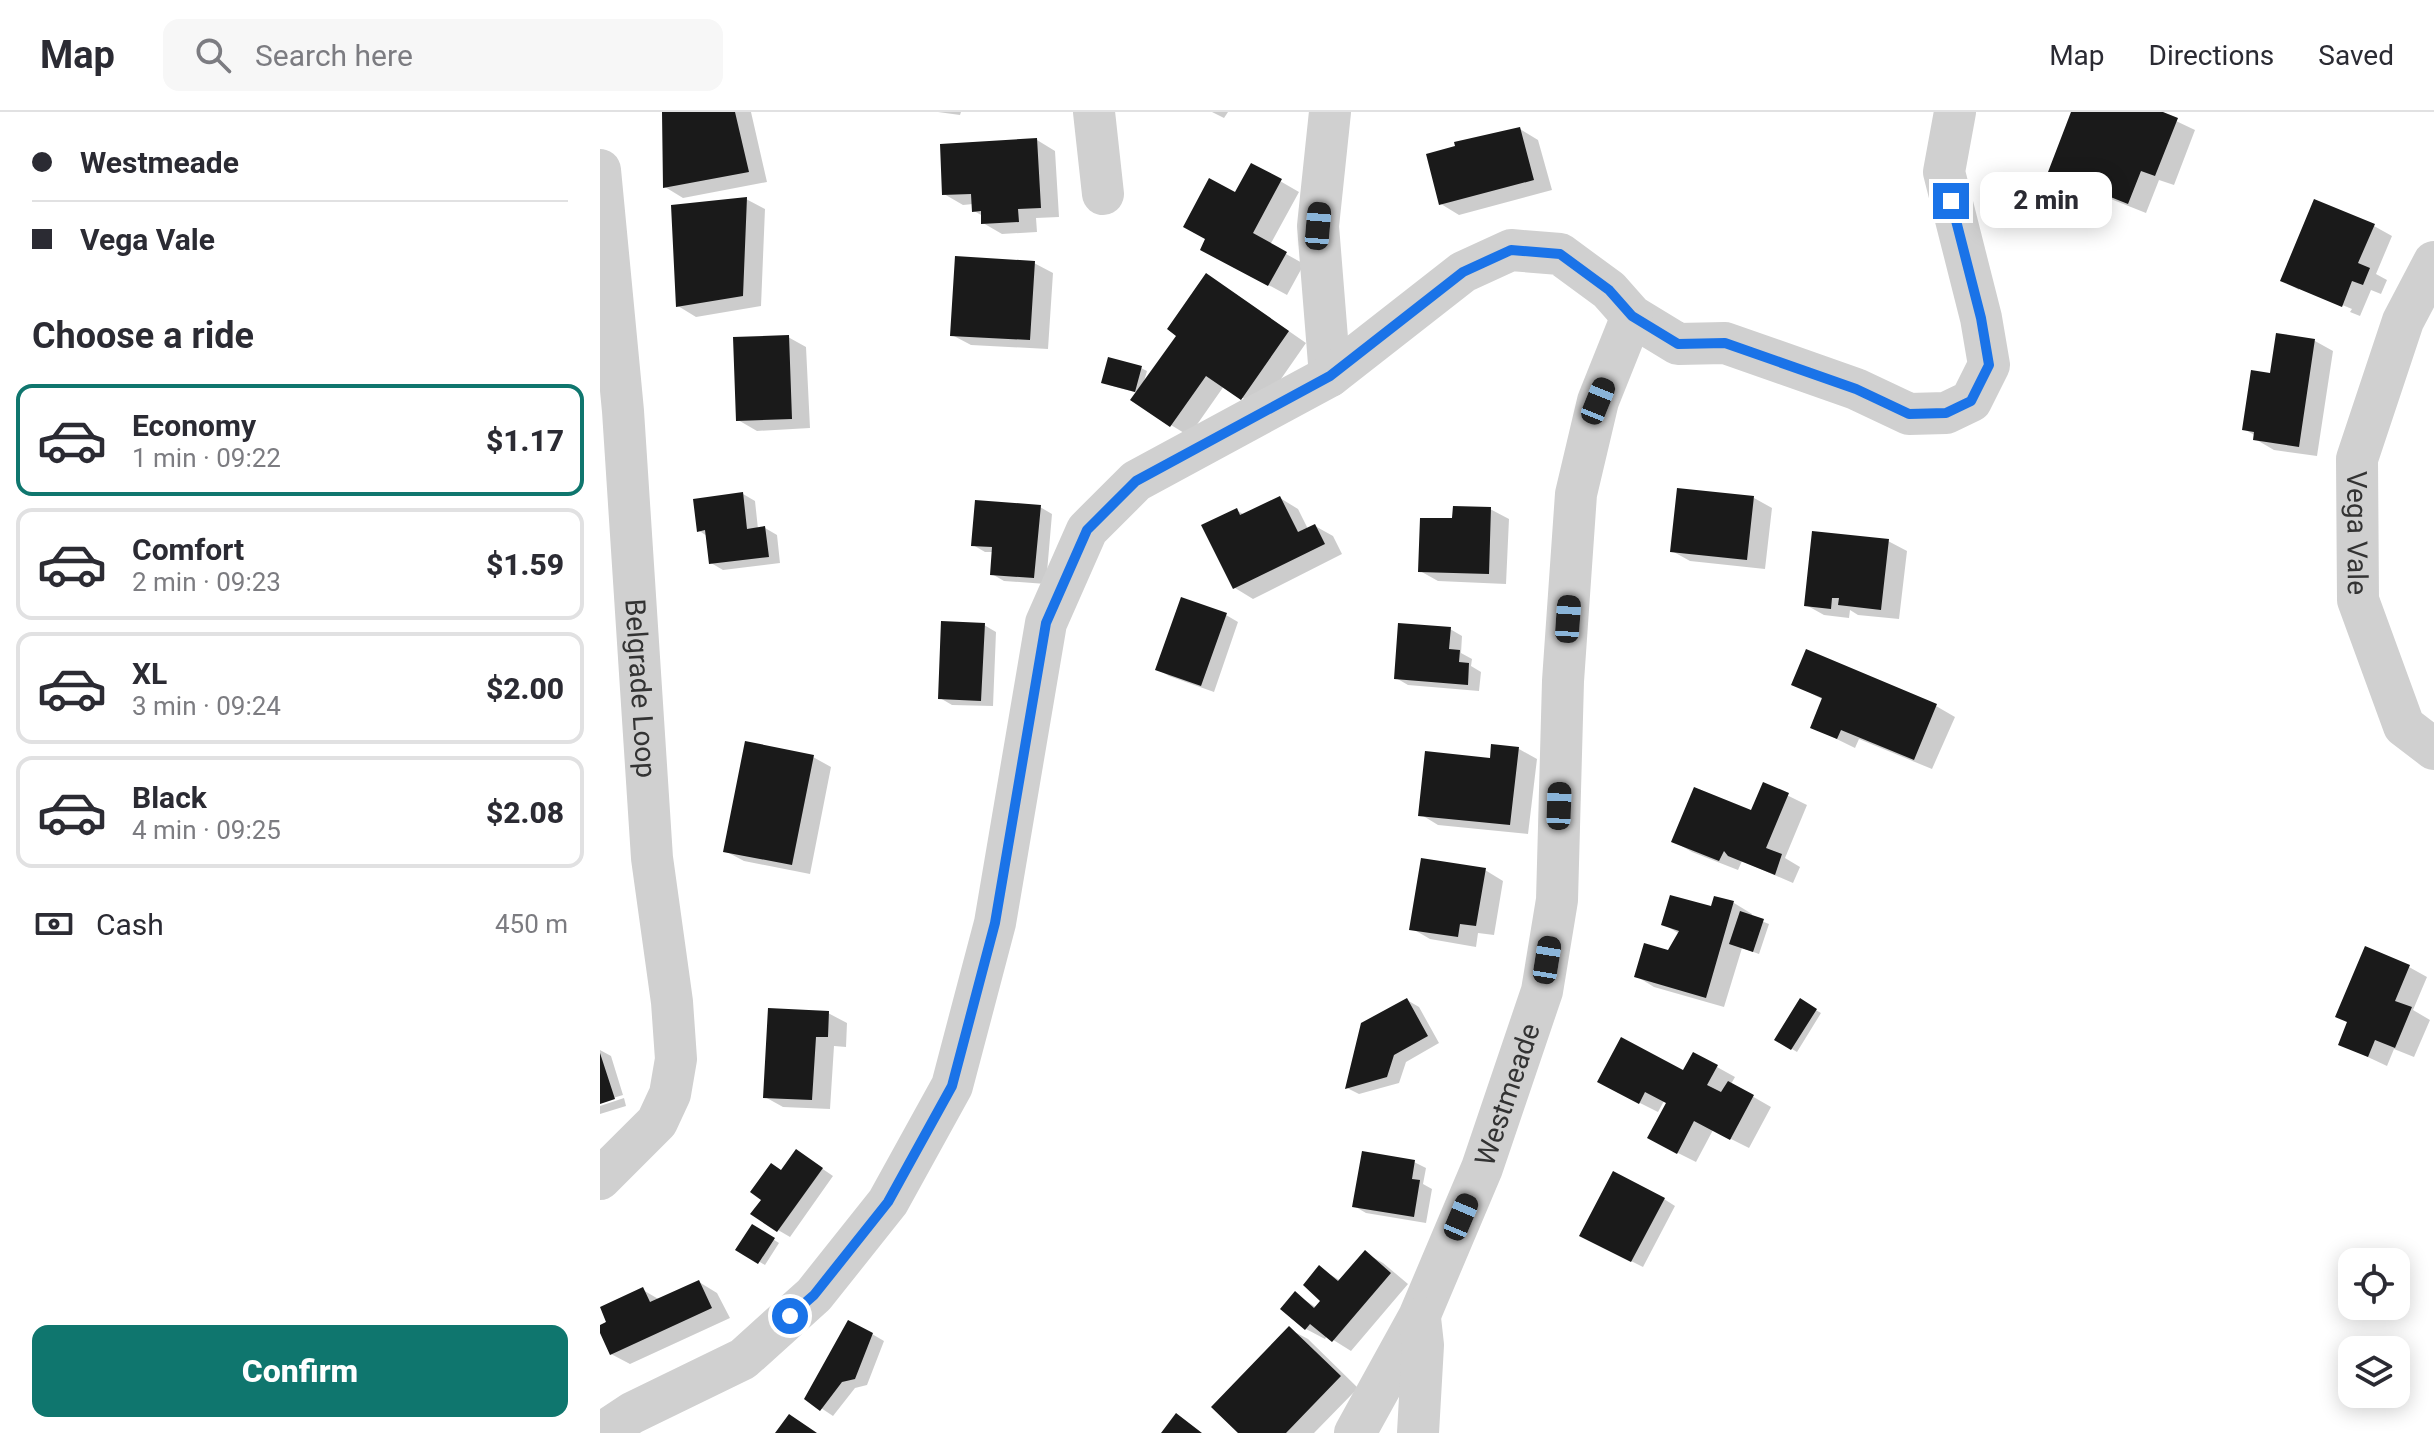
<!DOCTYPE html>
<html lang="en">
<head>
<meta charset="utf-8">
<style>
	:root { --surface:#fff; --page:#f7f7f7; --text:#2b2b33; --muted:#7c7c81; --line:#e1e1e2; --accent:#0f766e }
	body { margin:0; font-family:Roboto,sans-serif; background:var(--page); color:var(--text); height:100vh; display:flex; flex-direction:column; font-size:30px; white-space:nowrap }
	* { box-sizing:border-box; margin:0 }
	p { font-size:26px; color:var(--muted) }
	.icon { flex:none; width:44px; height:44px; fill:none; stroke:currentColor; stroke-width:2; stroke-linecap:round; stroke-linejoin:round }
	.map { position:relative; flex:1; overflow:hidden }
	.drawer { display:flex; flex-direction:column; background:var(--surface); width:600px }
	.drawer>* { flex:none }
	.top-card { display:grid; align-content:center; height:176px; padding:0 32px; background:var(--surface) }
	.tools { position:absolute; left:1738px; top:1136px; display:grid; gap:16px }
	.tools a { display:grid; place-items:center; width:72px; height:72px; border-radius:16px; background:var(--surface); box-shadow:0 4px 20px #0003; font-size:40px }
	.end { position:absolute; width:36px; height:36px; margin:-18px; border:10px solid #1a73e8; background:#fff; box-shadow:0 0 0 4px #fff }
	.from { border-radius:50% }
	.bubble { position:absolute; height:56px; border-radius:16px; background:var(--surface); box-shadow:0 4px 20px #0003; font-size:26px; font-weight:800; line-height:56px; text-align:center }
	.car { position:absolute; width:24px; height:48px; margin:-24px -12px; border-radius:10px; box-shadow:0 0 6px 2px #0007; background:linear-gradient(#222 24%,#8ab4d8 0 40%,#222 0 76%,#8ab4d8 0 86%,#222 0) }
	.top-card b { display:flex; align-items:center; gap:28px; height:76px; font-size:30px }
	.top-card b+b { border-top:2px solid var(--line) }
	.top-card i { width:20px; height:20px; background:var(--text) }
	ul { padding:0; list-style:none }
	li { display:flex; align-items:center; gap:24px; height:112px; margin:0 16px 12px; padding:0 16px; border:4px solid var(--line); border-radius:16px }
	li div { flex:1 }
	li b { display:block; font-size:30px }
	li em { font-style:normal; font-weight:800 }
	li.active { border-color:var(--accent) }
	li>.icon { width:72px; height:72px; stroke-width:1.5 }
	h2 { padding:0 32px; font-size:36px; line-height:96px }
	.pay { display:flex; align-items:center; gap:20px; height:88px; padding:0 32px; font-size:30px }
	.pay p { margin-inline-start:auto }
	.cta { display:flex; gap:16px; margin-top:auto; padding:16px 32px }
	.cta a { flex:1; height:92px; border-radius:16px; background:var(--accent); color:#fff; font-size:32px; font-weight:800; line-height:92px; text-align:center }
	header { display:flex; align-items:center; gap:48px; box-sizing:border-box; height:112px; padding:0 40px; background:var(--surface); border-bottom:2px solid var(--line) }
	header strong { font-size:38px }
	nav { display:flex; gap:44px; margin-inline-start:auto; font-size:28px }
	.search { width:560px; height:72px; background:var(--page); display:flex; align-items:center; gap:20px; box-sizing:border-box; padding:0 28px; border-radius:16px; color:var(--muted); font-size:30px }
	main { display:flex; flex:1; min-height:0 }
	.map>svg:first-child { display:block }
	.shadow { fill:#0003 }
	.building { fill:#1a1a1a }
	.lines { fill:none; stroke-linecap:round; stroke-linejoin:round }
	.minor { stroke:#d0d0d0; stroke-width:42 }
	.route { stroke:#1a73e8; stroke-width:10 }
	.labels { text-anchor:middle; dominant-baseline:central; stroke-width:8; stroke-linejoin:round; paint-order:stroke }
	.street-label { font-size:28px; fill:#333; stroke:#fff }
</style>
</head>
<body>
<header>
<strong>Map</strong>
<div class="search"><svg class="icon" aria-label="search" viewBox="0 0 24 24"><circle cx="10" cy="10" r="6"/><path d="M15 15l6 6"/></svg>Search here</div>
<nav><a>Map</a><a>Directions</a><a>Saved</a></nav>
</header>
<main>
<section class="drawer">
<div class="top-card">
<b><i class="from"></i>Westmeade</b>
<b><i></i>Vega Vale</b>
</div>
<h2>Choose a ride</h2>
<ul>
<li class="active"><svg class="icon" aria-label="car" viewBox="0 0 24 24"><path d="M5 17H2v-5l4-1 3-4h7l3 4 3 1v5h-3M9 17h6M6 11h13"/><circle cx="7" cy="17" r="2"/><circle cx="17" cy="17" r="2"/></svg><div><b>Economy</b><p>1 min · 09:22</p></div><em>$1.17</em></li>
<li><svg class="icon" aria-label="car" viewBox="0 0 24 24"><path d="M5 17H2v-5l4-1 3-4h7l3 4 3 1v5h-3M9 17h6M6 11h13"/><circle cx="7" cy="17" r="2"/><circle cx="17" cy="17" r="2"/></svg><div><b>Comfort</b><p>2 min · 09:23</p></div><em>$1.59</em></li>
<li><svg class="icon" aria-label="car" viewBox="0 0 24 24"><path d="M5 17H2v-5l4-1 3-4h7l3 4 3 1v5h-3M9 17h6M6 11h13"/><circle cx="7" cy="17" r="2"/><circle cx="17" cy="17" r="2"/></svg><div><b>XL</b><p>3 min · 09:24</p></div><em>$2.00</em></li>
<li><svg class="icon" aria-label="car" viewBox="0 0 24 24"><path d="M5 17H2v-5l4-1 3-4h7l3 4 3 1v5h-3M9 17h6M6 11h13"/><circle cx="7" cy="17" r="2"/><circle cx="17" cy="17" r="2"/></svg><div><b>Black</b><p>4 min · 09:25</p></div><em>$2.08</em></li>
</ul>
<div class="pay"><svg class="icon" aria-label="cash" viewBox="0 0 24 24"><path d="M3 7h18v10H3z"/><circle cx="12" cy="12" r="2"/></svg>Cash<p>450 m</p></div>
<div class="cta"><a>Confirm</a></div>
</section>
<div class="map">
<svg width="1834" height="1321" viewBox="0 0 1834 1321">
	<rect width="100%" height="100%" fill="#fff"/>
	<path class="shadow" d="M64 0H151L167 70 83 86 65 75Z
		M338 0H361L360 3Z
		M612 0H628L624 6Z
		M1473 0H1557L1595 18 1574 73 1559 68 1546 101 1468 70 1450 59Z
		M920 17 938 28 952 78 859 103 841 92Z
		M437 28 455 39 459 105 436 106 437 120 402 122 383 111V104L374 99 373 92 363 93 344 82Z
		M652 53 699 80 670 133 704 152 687 183 620 147 636 83Z
		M146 87 165 97 161 194 96 205 78 194Z
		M1774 114 1792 124 1776 162 1787 168 1781 182 1771 178 1760 204 1750 200 1752 197 1699 175V178L1682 168Z
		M434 151 453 161 448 237 371 233 352 223Z
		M624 174 706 231 660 297 624 274 589 324 571 313 538 281 509 273 541 256 547 259 543 273Z
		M1678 223 1715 229 1733 239 1717 344 1674 338 1655 327 1656 324 1644 317 1672 263Z
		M188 225 206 235 210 316 157 319 138 308Z
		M143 382 155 389 158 417 165 416 177 423 180 451 123 458 111 451 107 424 98 418Z
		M680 386 698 397 708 417 715 414 733 424 742 442 653 487 635 476 636 398 645 403Z
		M1154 386 1172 396 1165 457 1090 449 1072 439Z
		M440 395 452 402 446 472 404 469 392 462 394 440H385L373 433Z
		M890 397 909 407 906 472 838 469 820 459Z
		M1288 429 1307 439 1299 507 1258 503 1250 498 1249 506 1224 503 1206 493Z
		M626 503 638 510 614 580 569 564 557 557Z
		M384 513 396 520 393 594 352 593 340 586Z
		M850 517 862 524 861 541 872 547 871 554 881 560 879 579 808 573 796 566Z
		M1207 540 1336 594 1355 605 1332 657 1259 627 1255 636 1212 615 1224 588 1193 572Z
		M919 637 937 647 928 722 838 713 820 702Z
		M213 645 231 655 210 762 144 749 125 739Z
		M1164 672 1207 693 1185 746 1200 755 1193 771 1142 749 1138 758 1092 740 1073 729 1152 701Z
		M885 758 903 769 894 823 878 821 876 835 830 827 811 816Z
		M1115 786 1134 791 1152 802 1151 805 1169 812 1159 842 1142 836 1124 895 1054 875 1036 864 1069 840 1080 822 1063 812 1112 797Z
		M1809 855 1827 865 1813 898 1830 908 1814 945 1794 937 1787 954 1740 932Z
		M807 888 819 895 839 931 806 950 799 971 759 982 747 976Z
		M1200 889 1221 901 1197 940 1177 928Z
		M228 901 247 911 246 935 234 934 230 997 183 995 165 985Z
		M0 938 11 944 23 983 0 990Z
		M1117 955 1135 965 1131 972 1171 995 1149 1036 1113 1018 1096 1050 1068 1036V991L1064 989 1058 1000 1018 980 1084 961Z
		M24 986 26 994 0 1002V994Z
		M208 1047 233 1064 190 1125 178 1118 182 1060Z
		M814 1050 826 1056 823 1072 832 1077 826 1111 766 1101 754 1094Z
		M1064 1087 1075 1094 1043 1155 993 1130Z
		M152 1114 179 1131 165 1153 138 1137Z
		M765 1141 783 1151 808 1172 751 1239 727 1224 725 1227 706 1217 682 1197 695 1182 717 1196 723 1189 719 1156 741 1169Z
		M99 1170 117 1181 130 1206 30 1252 11 1242 0 1215 43 1178 60 1188Z
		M689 1217 708 1227 758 1276 714 1321H641Z
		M272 1222 284 1229 267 1273 255 1276 233 1304 206 1286Z"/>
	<path class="building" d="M62 0H135L149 60 63 76Z
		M1471 0H1563L1578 6 1555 64 1541 59 1528 92 1448 60Z
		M920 15 934 68 839 93 826 42 855 34 854 30Z
		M437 26 441 96 418 97 419 110 381 112V99L372 100 371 82 342 83 340 32Z
		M651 51 682 67 653 121 687 140 668 174 600 138 605 127 583 115 609 66 635 80Z
		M147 85 143 184 76 195 71 93Z
		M1714 87 1775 112 1758 151 1770 156 1763 173 1752 169 1742 195 1680 169Z
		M355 144 435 149 430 228 350 224Z
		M606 161 689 219 641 288 606 264 570 315 530 288 576 224 567 217Z
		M1676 221 1715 227 1699 335 1653 328 1654 320 1642 318 1651 258 1670 261Z
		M189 223 192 307 136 309 133 225Z
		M508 245 542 254 535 280 501 271Z
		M1077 376 1154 384 1147 448 1070 440Z
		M143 380 147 417 165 414 169 445 109 452 105 418 97 420 93 387Z
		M680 384 698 420 715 412 725 432 633 477 601 413 637 396 640 403Z
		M375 388 441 393 434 466 390 463 392 435 371 434Z
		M853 394 891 395 889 462 818 460 820 406H852Z
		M1212 419 1289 427 1281 498 1238 493 1239 486H1232L1231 497 1204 494Z
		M581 485 627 501 601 574 555 558Z
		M341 509 385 511 381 589 338 587Z
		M798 511 851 515 849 537 860 538 859 550 869 551 868 573 794 567Z
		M1206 537 1337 592 1314 648 1241 618 1237 627 1210 616 1222 586 1191 573Z
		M145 629 214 643 192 753 123 740Z
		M891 632 919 635 910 713 818 704 825 639 890 646Z
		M1163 670 1189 681 1166 736 1182 742 1175 763 1128 744 1124 739 1119 749 1071 730 1094 675 1151 698Z
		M821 746 886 756 876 814 860 812 858 825 809 818Z
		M1070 783 1111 794 1114 784 1134 789 1106 886 1034 865 1044 831 1068 838 1079 819 1061 813Z
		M1140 799 1164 807 1153 840 1129 832Z
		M1765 834 1810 853 1795 889 1812 895 1795 936 1775 928 1768 945 1738 933 1747 910 1735 905Z
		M807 886 828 924 794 943 787 965 745 977 761 911Z
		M1200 886 1217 897 1191 938 1174 928Z
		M168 896 229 899 228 925H216L212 988 163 986Z
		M1021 925 1083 958 1093 940 1118 953 1107 973 1121 980 1128 969 1154 983 1130 1028 1094 1009 1077 1042 1047 1026 1066 991 1045 980 1039 992 997 970Z
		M0 941 15 987 0 992Z
		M196 1037 223 1056 177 1120 150 1102 161 1088 150 1080 171 1051 181 1058Z
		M762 1039 815 1048 812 1067 820 1068 814 1105 752 1095Z
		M1013 1059 1065 1086 1031 1150 979 1124Z
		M152 1112 175 1126 158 1152 135 1138Z
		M765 1138 791 1161 732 1230 710 1212 705 1218 680 1197 695 1179 714 1196 720 1189 703 1173 719 1153 738 1169Z
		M99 1168 112 1196 10 1243 0 1221V1213L6 1210 0 1195 43 1175 50 1190Z
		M248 1208 273 1221 255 1267 242 1270 220 1299 204 1287Z
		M689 1214 741 1264 686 1321H638L611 1295Z
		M576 1301 602 1321H561Z
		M189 1302 217 1321H175Z"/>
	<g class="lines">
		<g class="minor">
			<path d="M494 0 503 82"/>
			<path id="s1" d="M0 58 23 299 52 746 72 890 76 947 70 982 57 1010 0 1067"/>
			<path id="s2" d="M1834 150 1803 209 1757 347 1758 488 1804 614 1834 637"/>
			<path d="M730 264 718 114 730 0"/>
			<path d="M2 1321 32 1301 143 1247 214 1183 288 1090 352 974 395 811 446 511 487 418 536 369 730 264 863 160 911 138 960 142 1009 178 1032 204 1078 232 1125 231 1256 277 1309 302 1346 301 1371 289 1389 253 1381 206 1344 60 1355 0"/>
			<path id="s3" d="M755 1321 819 1205 882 1056 942 879 957 788 963 569 976 382 998 289 1032 204"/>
			<path d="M818 1321 823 1233 820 1206"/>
		</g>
	</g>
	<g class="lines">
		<path class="route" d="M190 1204 214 1183 288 1090 352 974 395 811 446 511 487 418 536 369 730 264 863 160 911 138 960 142 1009 178 1032 204 1078 232 1125 231 1256 277 1309 302 1346 301 1371 289 1389 253 1381 206 1351 89"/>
	</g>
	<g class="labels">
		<g class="street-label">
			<text stroke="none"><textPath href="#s2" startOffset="286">Vega Vale</textPath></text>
			<text stroke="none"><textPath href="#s1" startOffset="520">Belgrade Loop</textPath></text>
			<text stroke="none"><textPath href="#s3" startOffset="372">Westmeade</textPath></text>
		</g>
	</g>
</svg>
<div class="tools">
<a><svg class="icon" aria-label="locate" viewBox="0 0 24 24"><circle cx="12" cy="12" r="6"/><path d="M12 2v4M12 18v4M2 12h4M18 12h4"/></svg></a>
<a><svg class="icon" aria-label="layers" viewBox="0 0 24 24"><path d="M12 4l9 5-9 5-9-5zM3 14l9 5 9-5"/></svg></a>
</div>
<i class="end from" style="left:190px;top:1204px"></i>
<i class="end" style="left:1351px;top:89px"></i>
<div class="bubble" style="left:1380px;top:60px;width:132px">2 min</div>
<i class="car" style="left:718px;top:114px;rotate:5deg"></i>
<i class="car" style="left:998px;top:289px;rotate:22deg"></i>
<i class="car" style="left:968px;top:507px;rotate:4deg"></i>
<i class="car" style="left:959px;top:694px;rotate:2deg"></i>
<i class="car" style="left:947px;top:848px;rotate:9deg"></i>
<i class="car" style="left:861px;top:1105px;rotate:23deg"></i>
</div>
</main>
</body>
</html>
